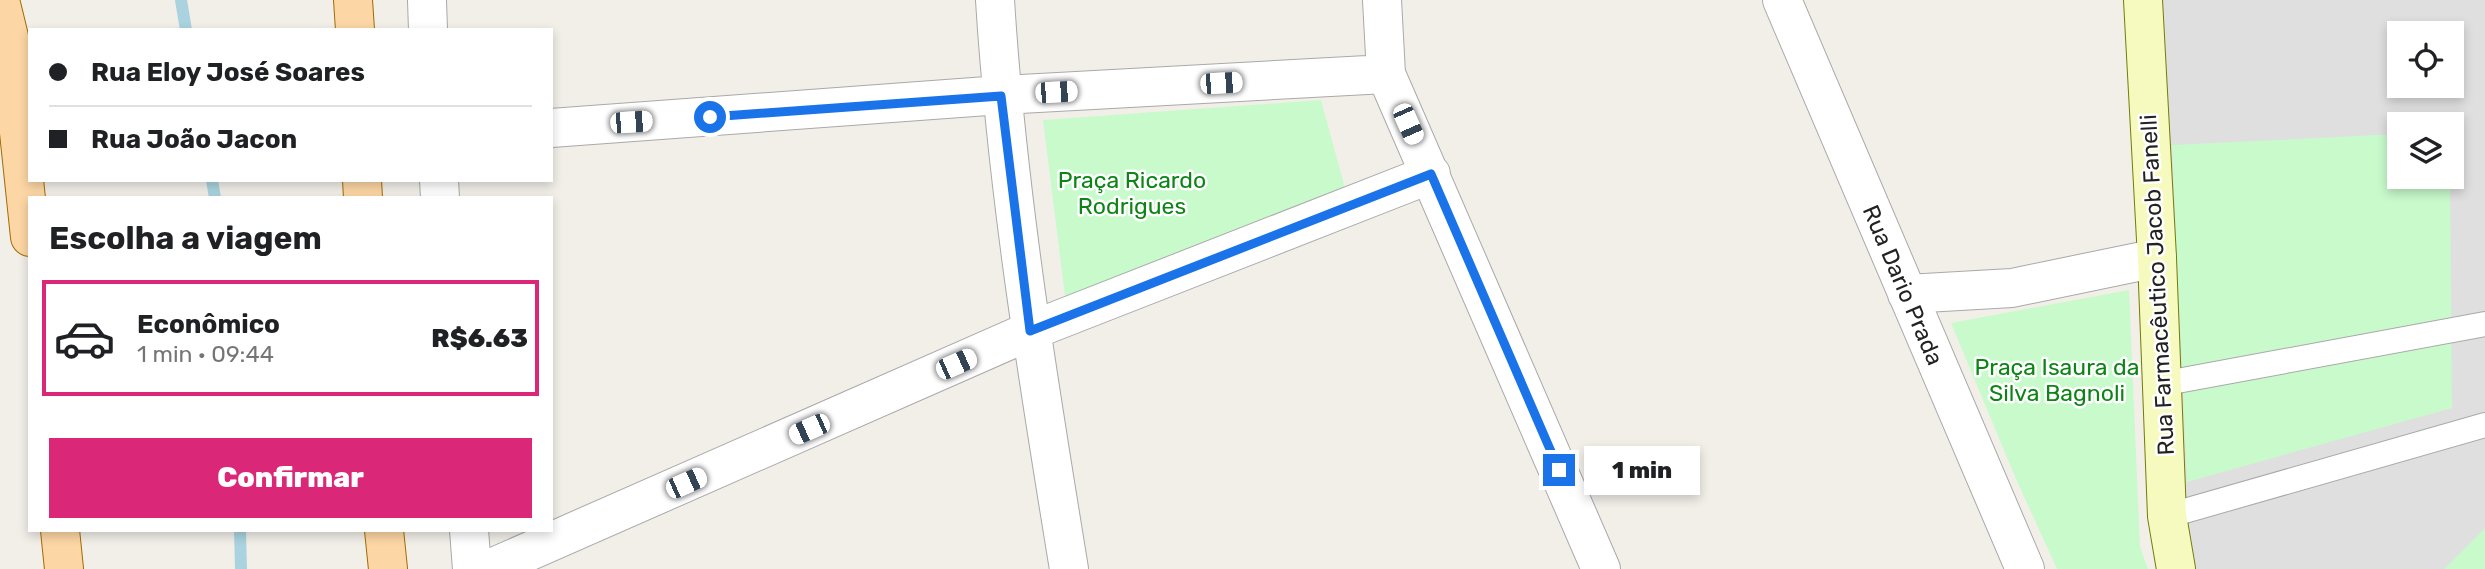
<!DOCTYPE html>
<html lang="pt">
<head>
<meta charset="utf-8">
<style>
	:root { --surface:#fff; --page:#f6f6f6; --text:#202124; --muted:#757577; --line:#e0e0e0; --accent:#db2777 }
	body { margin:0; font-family:Rubik,sans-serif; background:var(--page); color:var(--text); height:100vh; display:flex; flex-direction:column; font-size:26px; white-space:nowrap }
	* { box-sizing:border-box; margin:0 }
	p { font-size:23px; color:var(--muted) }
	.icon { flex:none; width:38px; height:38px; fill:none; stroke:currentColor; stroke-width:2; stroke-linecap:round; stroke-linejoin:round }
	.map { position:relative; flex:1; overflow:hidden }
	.sheet { position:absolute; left:28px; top:196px; width:525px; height:336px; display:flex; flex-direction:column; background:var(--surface); border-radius:0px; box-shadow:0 4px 10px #0003 }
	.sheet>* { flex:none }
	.hud { position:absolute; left:28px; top:28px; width:525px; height:154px; border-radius:0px; box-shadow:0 4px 10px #0003; display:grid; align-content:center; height:154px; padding:0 21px; background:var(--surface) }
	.fabs { position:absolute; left:2387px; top:21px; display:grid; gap:14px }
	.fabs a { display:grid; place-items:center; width:77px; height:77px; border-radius:0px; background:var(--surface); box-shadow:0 4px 10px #0003; font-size:35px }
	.end { position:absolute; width:32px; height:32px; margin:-16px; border:9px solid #1a73e8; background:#fff; box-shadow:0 0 0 4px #fff }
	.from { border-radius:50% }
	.bubble { position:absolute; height:49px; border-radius:0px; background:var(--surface); box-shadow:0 4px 10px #0003; font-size:23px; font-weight:800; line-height:49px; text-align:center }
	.car { position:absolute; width:21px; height:42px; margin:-21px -10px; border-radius:9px; box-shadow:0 0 5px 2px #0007; background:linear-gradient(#fff 24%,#345 0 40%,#fff 0 76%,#345 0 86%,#fff 0) }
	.hud b { display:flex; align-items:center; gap:24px; height:66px; font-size:26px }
	.hud b+b { border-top:2px solid var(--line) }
	.hud i { width:18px; height:18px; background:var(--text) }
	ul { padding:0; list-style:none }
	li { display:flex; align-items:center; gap:21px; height:116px; margin:0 14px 10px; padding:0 7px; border:4px solid transparent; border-radius:0px }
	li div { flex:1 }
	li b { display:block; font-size:26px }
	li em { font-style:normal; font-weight:800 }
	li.selected { border-color:var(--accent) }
	li>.icon { width:63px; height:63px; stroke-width:1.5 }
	h2 { padding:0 21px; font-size:32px; line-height:84px }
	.button { display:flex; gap:14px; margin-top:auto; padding:14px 21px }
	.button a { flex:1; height:80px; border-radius:0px; background:var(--accent); color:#fff; font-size:28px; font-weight:800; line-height:80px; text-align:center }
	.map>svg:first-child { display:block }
	.residential { fill:#e0dfdf; fill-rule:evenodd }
	.park { fill:#c8facc }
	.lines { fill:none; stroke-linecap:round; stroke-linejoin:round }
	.stream { stroke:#aad3df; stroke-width:12 }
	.lane-casing { stroke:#a9a9a9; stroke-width:26 }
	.street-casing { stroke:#a9a9a9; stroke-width:40 }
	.secondary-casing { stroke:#707d05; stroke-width:40 }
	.primary-casing { stroke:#a06b00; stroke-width:40 }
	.lane { stroke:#fff; stroke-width:24 }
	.street { stroke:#fff; stroke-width:38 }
	.secondary { stroke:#f7fabf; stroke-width:38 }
	.primary { stroke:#fcd6a4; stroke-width:38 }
	.route { stroke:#1a73e8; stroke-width:9 }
	.labels { text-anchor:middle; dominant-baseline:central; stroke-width:5; stroke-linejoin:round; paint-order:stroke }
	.park-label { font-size:23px; fill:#0c8416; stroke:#fff }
	.street-label { font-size:23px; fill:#222; stroke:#fff }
</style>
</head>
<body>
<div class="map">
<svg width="2485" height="569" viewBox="0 0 2485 569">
	<rect width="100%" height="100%" fill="#f2efe9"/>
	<path class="residential" d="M2157 0H2485V569H2193L2185 549ZM2399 33H2452V86H2399ZM2399 124H2452V177H2399Z"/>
	<path class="park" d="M1321 100 1346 192 1066 304 1043 120Z
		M2399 134V177H2450L2452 408 2187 482 2172 145Z
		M2129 290 2140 547 2148 569H2057L2016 479 1951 323Z
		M2485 528V569H2444Z"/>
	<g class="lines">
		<path class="stream" d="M181 0 186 30
			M212 180 215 198
			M240 530 241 569"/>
		<defs>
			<path id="lane" d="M2161 384 2485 324
				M2167 516 2485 425"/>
			<path id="street" d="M427 0 428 30
				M995 0C1007 191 1038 380 1069 569
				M1382 0 1386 74 1601 569
				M1782 0 2025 569
				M551 128 1001 95 1386 74
				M439 180 440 198
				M1907 294 2012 288 2157 258
				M469 530 472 569
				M489 569 1030 331 1431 174"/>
			<path id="secondary" d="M2143 0 2157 258 2167 516 2176 569"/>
			<path id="primary" d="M0 0 9 37 30 237
				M353 0 355 30
				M362 180 363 198
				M60 530 64 569
				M384 530 388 569"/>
		</defs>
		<use href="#lane" class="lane-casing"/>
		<use href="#street" class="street-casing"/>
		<use href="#secondary" class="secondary-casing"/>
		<use href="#primary" class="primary-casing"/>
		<use href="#lane" class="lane"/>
		<use href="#street" class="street"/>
		<use href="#secondary" class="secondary"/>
		<use href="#primary" class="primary"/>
	</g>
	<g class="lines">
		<path class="route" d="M710 117 1001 96 1030 331 1431 174 1559 470"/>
	</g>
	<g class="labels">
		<g class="park-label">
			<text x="1132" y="180">Praça Ricardo<tspan x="1132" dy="26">Rodrigues</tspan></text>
			<text x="2057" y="367">Praça Isaura da<tspan x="2057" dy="26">Silva Bagnoli</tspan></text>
		</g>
		<g class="street-label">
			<text transform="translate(1903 285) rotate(67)">Rua Dario Prada</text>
			<text transform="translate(2157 285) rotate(-93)">Rua Farmacêutico Jacob Fanelli</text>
		</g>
	</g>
</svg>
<div class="fabs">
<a><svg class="icon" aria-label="locate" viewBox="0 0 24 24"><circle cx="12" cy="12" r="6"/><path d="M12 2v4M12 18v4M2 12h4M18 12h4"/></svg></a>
<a><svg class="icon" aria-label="layers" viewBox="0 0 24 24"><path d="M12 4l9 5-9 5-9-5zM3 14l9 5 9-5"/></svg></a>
</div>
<i class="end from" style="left:710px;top:117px"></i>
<i class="end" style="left:1559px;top:470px"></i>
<div class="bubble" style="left:1584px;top:446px;width:116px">1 min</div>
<i class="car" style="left:1221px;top:83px;rotate:87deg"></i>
<i class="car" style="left:1056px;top:92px;rotate:87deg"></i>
<i class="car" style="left:631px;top:122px;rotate:86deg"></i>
<i class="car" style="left:1408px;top:124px;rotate:156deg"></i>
<i class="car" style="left:956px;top:364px;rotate:66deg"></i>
<i class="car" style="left:809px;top:429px;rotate:246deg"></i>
<i class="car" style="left:686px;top:483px;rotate:66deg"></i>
<div class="hud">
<b><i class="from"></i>Rua Eloy José Soares</b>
<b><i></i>Rua João Jacon</b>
</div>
<section class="sheet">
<h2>Escolha a viagem</h2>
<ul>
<li class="selected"><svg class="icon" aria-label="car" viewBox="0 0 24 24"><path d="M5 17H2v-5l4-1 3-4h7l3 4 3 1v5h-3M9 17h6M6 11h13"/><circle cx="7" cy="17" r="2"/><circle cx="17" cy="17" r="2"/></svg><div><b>Econômico</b><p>1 min · 09:44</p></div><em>R$6.63</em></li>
</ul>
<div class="button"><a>Confirmar</a></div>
</section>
</div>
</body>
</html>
